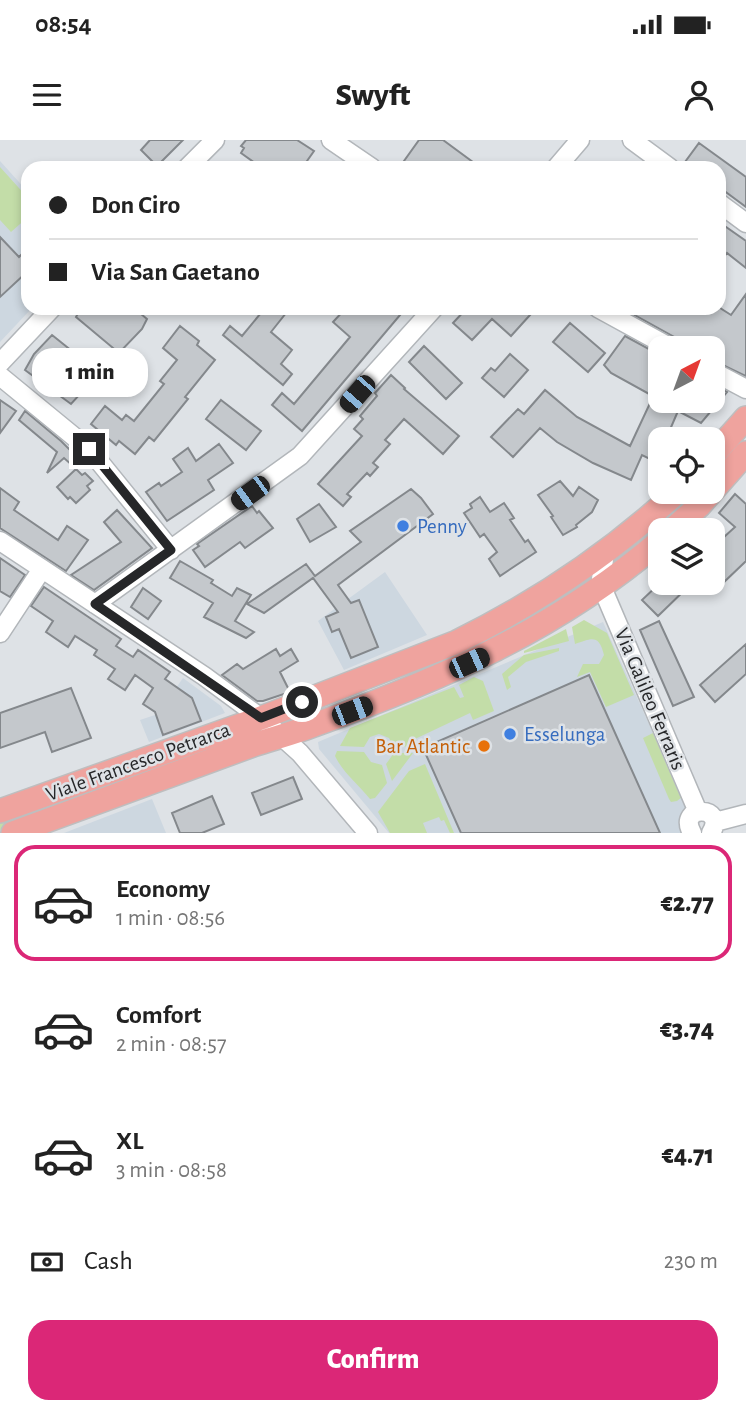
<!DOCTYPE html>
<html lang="en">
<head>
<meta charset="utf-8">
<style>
	:root { --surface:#fff; --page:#f2f2f2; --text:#222; --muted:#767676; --line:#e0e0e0; --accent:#db2777 }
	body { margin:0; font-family:"Alegreya Sans",sans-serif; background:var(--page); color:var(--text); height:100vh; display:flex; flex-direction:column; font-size:26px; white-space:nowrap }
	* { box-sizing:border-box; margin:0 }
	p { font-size:23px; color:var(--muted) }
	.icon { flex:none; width:38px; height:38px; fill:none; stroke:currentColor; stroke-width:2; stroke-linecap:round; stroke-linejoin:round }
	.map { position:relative; height:693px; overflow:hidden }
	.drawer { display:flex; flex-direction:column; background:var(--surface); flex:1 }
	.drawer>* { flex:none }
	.guide { position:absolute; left:21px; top:21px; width:705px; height:154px; border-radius:21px; box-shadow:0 4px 10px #0003; display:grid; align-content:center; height:154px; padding:0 28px; background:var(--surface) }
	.needle { width:46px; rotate:41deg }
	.tools { position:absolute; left:648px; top:196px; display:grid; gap:14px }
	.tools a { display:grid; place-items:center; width:77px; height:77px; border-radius:14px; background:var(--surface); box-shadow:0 4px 10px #0003; font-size:35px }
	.end { position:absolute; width:32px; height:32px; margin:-16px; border:9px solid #262729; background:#fff; box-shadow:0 0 0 4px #fff }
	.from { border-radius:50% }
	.bubble { position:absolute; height:49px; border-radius:21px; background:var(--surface); box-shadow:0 4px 10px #0003; font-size:23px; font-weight:800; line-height:49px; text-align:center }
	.car { position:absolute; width:21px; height:42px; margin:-21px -10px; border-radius:9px; box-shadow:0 0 5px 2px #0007; background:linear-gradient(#222 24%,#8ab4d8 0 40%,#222 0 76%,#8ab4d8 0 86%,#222 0) }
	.guide b { display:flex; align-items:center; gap:24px; height:66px; font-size:26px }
	.guide b+b { border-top:2px solid var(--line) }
	.guide i { width:18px; height:18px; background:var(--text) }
	ul { padding:12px 0 0; list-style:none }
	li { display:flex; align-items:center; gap:21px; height:116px; margin:0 14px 10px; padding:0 14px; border:4px solid transparent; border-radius:21px }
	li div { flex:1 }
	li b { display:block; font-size:26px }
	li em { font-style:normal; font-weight:800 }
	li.current { border-color:var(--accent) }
	li>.icon { width:63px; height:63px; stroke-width:1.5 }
	.pay { display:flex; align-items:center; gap:18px; height:77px; padding:0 28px; font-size:26px }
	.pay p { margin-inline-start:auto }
	.button { display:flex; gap:14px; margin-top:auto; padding:14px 28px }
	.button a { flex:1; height:80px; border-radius:21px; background:var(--accent); color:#fff; font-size:28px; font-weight:800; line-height:80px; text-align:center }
	.status { display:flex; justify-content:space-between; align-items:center; height:49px; padding:0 35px; background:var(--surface); direction:ltr }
	.status svg { height:19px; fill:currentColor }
	header { display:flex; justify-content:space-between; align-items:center; height:91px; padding:0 28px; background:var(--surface); font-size:32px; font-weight:800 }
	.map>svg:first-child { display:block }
	.built { fill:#cdd7e0 }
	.green { fill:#c3dda8 }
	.building { fill:#c4c8cc; stroke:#84888c; stroke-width:2 }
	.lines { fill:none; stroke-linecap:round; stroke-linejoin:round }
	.minor-casing { stroke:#b2b6ba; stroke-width:21 }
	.major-casing { stroke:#bebebf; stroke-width:26 }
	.minor { stroke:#fff; stroke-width:18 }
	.major { stroke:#efa39e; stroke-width:23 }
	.route { stroke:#262729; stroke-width:9 }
	.shop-dot { fill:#3f7fe0; stroke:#dee2e6; stroke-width:2.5 }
	.food-dot { fill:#e8710a; stroke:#dee2e6; stroke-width:2.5 }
	.labels { text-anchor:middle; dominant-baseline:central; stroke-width:5; stroke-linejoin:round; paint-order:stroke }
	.shop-label { font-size:21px; fill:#366cbe; stroke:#dee2e6; text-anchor:start }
	.street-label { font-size:21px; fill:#262729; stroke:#dee2e6 }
	.food-label { font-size:21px; fill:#c56008; stroke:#dee2e6; text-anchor:end }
</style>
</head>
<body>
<div class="status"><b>08:54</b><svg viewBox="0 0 49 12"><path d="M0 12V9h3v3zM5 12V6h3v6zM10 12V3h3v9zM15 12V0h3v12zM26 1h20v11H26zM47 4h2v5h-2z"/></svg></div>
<header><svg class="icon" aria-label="menu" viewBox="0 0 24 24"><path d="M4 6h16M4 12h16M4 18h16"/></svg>Swyft<svg class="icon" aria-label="person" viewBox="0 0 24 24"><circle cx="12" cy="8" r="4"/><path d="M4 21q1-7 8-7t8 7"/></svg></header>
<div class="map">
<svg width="746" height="693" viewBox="0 0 746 693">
	<rect width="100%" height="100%" fill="#dee2e6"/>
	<path class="built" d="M0 21 28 52V168H32L0 202Z
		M385 432 427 495 344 530 318 481Z
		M603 482 698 693H389L319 609 318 602Z
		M183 538 221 566 225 573 149 602 140 580 158 574Z
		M152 659 166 693H64Z"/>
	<path class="green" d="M0 27 28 58V77L11 92 0 80Z
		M584 480 607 493 634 555 606 567 590 532 577 537 583 524H599L604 515C599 494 592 498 575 504L572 487Z
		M566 489 569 501 524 513V511Z
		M559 508V511L526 522 508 537 511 547 507 550 502 534 524 515Z
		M474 537 483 541 494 571 473 580 470 573 415 599 417 606 394 607 389 598 379 594 370 597 364 607 340 606 350 588 454 547 460 558 464 557 459 545Z
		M250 591 249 595 0 690V681Z
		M653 593 680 656 682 657 677 661 671 662 669 659 643 598Z
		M337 611 364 612 371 622 382 625 387 643 375 658 370 659C359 645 343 633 335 616Z
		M394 613H413L392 641 386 624Z
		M425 624 454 693H450L444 680 441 681 439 677 423 683 427 693H390L378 672 409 631Z"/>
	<path class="building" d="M150 0H183L157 26 141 10Z
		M246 0H297L314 11 307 21 317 28H262L241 13 244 8 241 6Z
		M419 0H443L481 28H399Z
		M699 3 746 37V67L719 47V28H693L685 22Z
		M719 82 746 101V128L727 113 719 123Z
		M0 97 19 117 28 108V131L0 157Z
		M746 154V236L712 220V208H682L676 198 622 168H720L731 175Z
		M81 168H134L147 179 142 189 119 213 76 177Z
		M265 168H290L271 192 292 210 281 224 292 234 283 245 223 195 230 186 242 196Z
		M346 168H406L302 291 272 265 282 253 294 264 350 197 333 182Z
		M467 168H522L530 175 511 196 492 179 472 200 453 183Z
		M570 183 605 213 588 232 553 202Z
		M180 186 199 201 197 205 215 220 185 257 188 259 154 301 149 297 135 314 119 301 116 305 91 284 105 266 122 280 126 275 134 281 164 244 160 241 177 220 163 208Z
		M52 195 98 232 92 241 71 264 25 230 34 214Z
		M625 196 660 215V260L611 233 604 225Z
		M424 206 462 243 446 259 409 222Z
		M510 214 528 230 504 257 482 238 491 228 495 231Z
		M391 235 405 248 404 249 459 296 443 314 404 279 385 300 390 304 373 323 378 327 370 336 367 333 347 354 351 357 343 366 318 344 362 296 354 289 363 279 360 276 377 256 375 253Z
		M712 244 727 252 701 283 678 271 666 299H660V313L656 322 642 315 631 340 593 323 557 302 540 288 513 317 491 297 518 269 524 274 545 250 577 277 630 306 651 261H712Z
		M0 260 16 271 0 293Z
		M221 260 261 291 246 310 206 279Z
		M25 271 61 301 80 320 73 326 64 318 47 333 57 312 19 280Z
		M219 304 233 323 208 340 214 350 167 381 146 352 159 343 161 346 182 332 173 319 188 308 196 321Z
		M76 329 82 335 85 333 93 341 87 346 90 350 76 363 70 357 68 359 57 347Z
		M560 341 573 356 579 347 598 360 592 372 576 385 577 387 563 395 551 377 553 376 538 355Z
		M0 348 19 362 14 370 58 400 67 386 88 400 66 431 0 388Z
		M411 349 421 358 433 374 338 445 351 463 359 460 378 507 351 518 339 489 332 492 326 477 338 472 313 438 264 473 247 464 306 424 315 436 361 402 350 391Z
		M735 354 746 364V421L723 443 712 432V408L735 387 719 373Z
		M480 357 490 372 504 363 514 378 510 380 525 402 528 400 536 412 500 436 489 419 497 412 484 394 480 397 464 373 472 368 470 364Z
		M319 364 336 387 310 402 297 379Z
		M252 366 257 373 259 371 273 388 245 408 240 402 205 427 193 410 199 406 197 404Z
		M117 370 152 408 94 450 71 435 121 402 104 382Z
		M0 418 25 435 10 457 0 451Z
		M180 421 213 440 211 443 232 456 237 448 251 455 235 481 254 492 246 498 204 477 213 463 170 438Z
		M660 443H692L658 476 642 460Z
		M44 447 121 499 116 506 133 517 138 510 170 532 165 539 192 558 201 581 163 595 155 572 143 564 153 548 135 535 125 550 108 539 115 529 94 515 97 510 75 496 68 507 46 492 53 481 31 466Z
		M143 448 161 461 148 479 131 467Z
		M659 481 694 557 673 566 640 490Z
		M746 504V534L715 562 700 545Z
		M276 509 280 516 291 509 298 521 280 532 290 552 263 561H257L222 535 237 524 243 529Z
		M589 535 660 693H461L423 608Z
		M71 548 91 598 52 612 45 592 0 608V573Z
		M293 637 302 659 261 675 252 653Z
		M212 656 224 684 202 693H180L172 673Z"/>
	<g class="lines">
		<defs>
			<path id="minor" d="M331 0 372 28
				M632 0 670 28
				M187 28 215 0
				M556 28 580 0
				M719 63 746 83
				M598 168 671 208
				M0 223 52 168
				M712 231 746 249
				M0 236 89 309 171 410
				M0 401 204 536 261 578 300 613 368 693
				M605 413 601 439 604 452 698 672
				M95 464 300 316 434 168
				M0 493 42 429
				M715 682 746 674
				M692 693C676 664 728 665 711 693"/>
			<path id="major" d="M712 316 746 278
				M672 390 699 366 746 313
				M0 671 261 578 457 502C538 462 611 413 677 352
				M13 693C94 664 173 634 253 605 274 598 294 593 314 585 442 539 556 490 660 401"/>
		</defs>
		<use href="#minor" class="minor-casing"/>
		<use href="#major" class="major-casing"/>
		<use href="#minor" class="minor"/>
		<use href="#major" class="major"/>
	</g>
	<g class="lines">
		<path class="route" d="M89 309 171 410 95 464 261 578 302 562"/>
	</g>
	<g class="shop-dot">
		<circle cx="403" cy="386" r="7"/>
		<circle cx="510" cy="594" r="7"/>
	</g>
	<circle class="food-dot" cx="484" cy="606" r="7"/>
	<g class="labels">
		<g class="shop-label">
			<text x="417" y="386">Penny</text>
			<text x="524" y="594">Esselunga</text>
		</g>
		<g class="street-label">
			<text transform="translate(650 559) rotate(67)">Via Galileo Ferraris</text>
			<text transform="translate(138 622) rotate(-20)">Viale Francesco Petrarca</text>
		</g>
		<g class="food-label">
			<text x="470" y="606">Bar Atlantic</text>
		</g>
	</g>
</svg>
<div class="tools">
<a><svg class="needle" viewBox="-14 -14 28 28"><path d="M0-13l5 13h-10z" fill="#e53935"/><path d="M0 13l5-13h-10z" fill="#767676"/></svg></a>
<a><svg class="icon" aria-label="locate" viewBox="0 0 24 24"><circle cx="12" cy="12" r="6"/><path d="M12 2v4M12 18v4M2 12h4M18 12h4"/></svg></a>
<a><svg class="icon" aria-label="layers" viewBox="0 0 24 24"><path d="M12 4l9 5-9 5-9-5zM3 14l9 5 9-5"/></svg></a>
</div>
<i class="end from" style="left:302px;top:562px"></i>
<i class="end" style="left:89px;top:309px"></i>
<div class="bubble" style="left:32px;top:208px;width:116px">1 min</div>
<i class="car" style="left:357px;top:254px;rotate:221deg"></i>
<i class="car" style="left:250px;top:353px;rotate:234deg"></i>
<i class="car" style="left:469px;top:523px;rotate:66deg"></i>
<i class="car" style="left:352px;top:571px;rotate:69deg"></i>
<div class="guide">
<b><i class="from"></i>Don Ciro</b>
<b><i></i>Via San Gaetano</b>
</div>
</div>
<section class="drawer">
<ul>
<li class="current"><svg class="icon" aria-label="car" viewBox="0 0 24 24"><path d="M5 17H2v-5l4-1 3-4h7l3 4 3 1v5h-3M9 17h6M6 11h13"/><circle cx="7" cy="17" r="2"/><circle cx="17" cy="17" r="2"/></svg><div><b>Economy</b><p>1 min · 08:56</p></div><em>€2.77</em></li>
<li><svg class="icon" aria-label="car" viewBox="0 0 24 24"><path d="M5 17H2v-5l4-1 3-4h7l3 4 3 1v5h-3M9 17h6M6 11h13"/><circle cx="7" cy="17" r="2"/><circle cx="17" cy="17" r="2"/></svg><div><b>Comfort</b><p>2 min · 08:57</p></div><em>€3.74</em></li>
<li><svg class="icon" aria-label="car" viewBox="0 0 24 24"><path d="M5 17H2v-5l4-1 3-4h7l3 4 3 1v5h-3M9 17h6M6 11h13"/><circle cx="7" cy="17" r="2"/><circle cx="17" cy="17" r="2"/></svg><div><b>XL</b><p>3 min · 08:58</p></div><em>€4.71</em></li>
</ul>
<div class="pay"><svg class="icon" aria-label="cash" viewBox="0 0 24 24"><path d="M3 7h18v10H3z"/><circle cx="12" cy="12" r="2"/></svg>Cash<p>230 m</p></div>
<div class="button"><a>Confirm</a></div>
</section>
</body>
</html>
